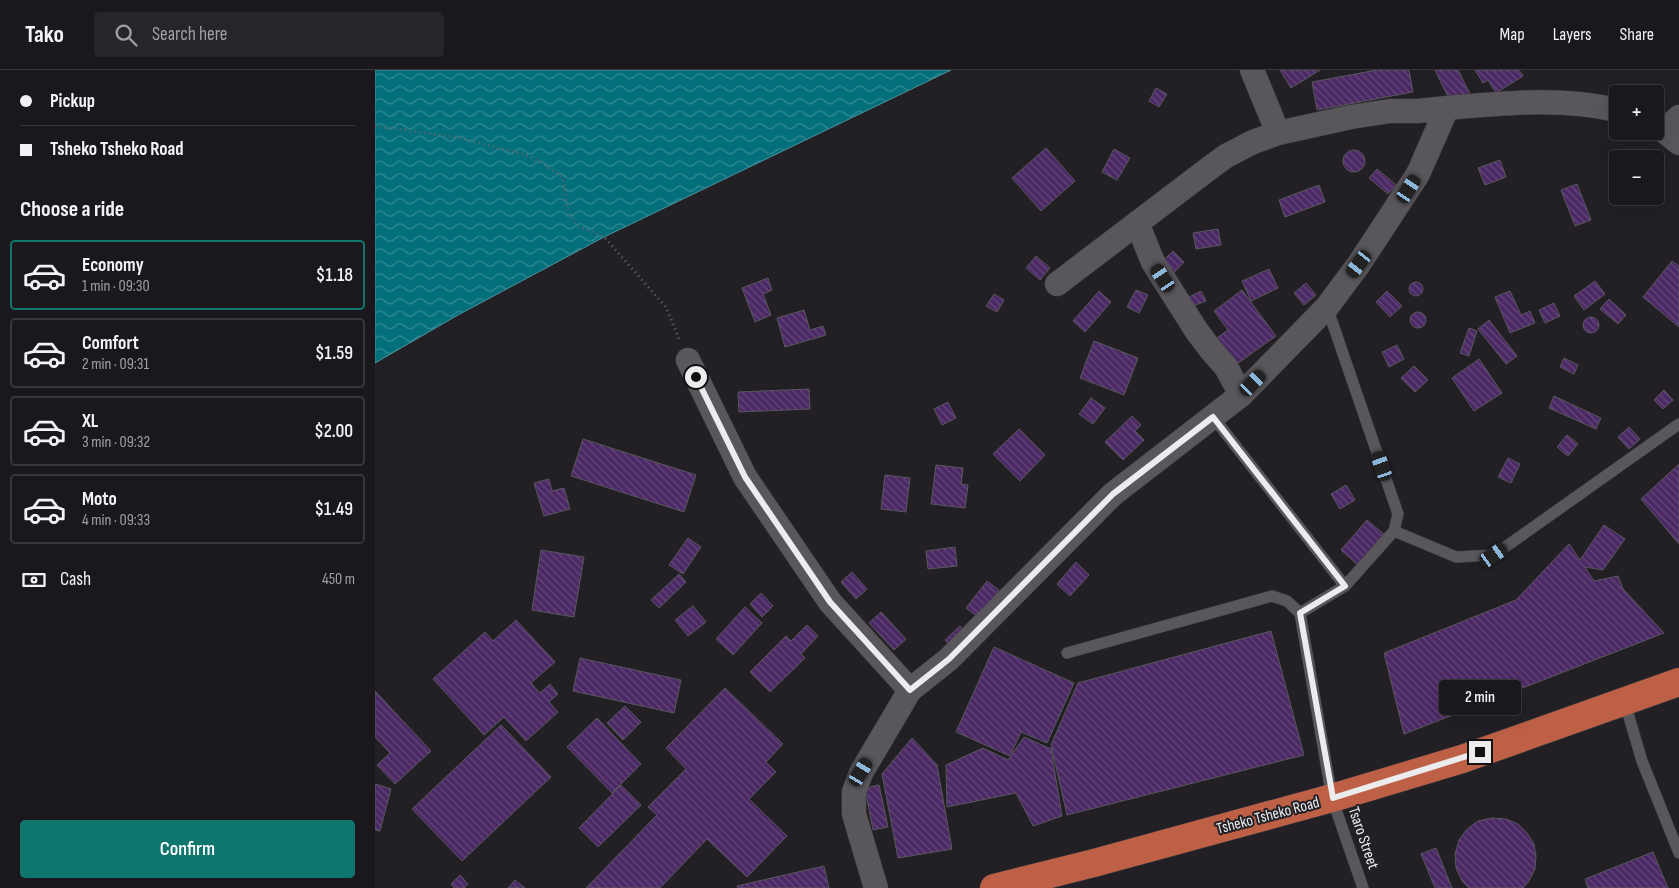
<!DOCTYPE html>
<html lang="en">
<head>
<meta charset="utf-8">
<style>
	:root { --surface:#1a181c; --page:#272529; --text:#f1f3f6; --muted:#9fa0a3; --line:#38373b; --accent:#0f766e }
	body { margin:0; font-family:"Sofia Sans Condensed",sans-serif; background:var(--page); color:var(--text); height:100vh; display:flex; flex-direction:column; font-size:19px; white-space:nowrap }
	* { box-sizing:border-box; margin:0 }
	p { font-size:16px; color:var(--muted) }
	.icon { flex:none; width:28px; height:28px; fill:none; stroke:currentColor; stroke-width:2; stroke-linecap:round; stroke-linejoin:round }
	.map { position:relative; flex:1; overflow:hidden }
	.sheet { display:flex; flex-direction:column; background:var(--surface); width:375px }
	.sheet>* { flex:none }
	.guide { display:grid; align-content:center; height:110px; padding:0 20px; background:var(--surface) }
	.tools { position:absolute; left:1234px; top:15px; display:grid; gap:10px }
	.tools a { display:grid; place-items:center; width:55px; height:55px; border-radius:5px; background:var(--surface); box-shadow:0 5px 20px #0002,0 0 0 1px var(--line); font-size:25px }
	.end { position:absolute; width:22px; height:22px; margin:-11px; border:6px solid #ecebee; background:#111; box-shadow:0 0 0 2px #111 }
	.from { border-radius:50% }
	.bubble { position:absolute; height:35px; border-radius:5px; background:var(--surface); box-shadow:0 5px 20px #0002,0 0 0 1px var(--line); font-size:16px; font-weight:600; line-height:35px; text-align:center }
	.car { position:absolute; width:15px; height:30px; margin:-15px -8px; border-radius:6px; box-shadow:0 0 4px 1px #0007; background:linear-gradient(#222 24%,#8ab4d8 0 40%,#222 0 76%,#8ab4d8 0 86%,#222 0) }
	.guide b { display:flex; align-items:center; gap:18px; height:48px; font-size:19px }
	.guide b+b { border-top:1px solid var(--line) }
	.guide i { width:12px; height:12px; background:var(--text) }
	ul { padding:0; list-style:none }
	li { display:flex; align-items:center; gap:15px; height:70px; margin:0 10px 8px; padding:0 10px; border:2px solid var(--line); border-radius:5px }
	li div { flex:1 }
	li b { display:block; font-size:19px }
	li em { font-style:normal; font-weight:600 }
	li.current { border-color:var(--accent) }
	li>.icon { width:45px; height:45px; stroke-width:1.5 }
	h2 { padding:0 20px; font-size:22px; line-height:60px }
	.pay { display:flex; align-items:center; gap:12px; height:55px; padding:0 20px; font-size:19px }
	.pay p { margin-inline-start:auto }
	.action { display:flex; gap:10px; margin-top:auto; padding:10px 20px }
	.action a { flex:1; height:58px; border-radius:5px; background:var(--accent); color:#fff; font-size:20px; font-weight:600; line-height:58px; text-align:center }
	header { display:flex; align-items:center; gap:30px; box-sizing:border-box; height:70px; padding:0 25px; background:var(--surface); border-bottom:1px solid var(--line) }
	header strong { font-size:24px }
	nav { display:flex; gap:28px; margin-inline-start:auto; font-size:18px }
	.search { width:350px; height:45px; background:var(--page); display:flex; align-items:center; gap:12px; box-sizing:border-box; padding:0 18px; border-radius:5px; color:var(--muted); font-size:19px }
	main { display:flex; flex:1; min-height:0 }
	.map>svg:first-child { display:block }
	.water { fill:url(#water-waves); stroke:#49949e }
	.building { fill:url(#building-back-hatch); stroke:#59575c }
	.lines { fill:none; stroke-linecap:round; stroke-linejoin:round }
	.service-casing { stroke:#3d3c3f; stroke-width:12 }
	.minor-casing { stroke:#3d3c3f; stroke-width:25 }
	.trunk-casing { stroke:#3d3c3f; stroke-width:29 }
	.path { stroke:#666569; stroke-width:3; stroke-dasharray:1 4; stroke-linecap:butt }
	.service { stroke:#5a575c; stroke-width:11 }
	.minor { stroke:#5a575c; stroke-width:24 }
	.trunk { stroke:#bd6045; stroke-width:28 }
	.route { stroke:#ecebee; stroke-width:6 }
	.labels { text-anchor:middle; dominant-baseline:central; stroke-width:4; stroke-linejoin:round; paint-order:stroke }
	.street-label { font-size:16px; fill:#ecebee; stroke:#222025 }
</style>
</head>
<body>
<header>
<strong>Tako</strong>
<div class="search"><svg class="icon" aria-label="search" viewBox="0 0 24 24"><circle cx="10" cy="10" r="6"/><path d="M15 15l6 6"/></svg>Search here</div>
<nav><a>Map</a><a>Layers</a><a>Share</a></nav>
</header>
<main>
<section class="sheet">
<div class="guide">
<b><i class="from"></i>Pickup</b>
<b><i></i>Tsheko Tsheko Road</b>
</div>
<h2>Choose a ride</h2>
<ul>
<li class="current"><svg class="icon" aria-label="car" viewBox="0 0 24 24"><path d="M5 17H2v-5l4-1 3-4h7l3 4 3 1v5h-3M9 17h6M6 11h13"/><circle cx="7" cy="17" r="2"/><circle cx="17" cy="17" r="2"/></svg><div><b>Economy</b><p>1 min · 09:30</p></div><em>$1.18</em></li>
<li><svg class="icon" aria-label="car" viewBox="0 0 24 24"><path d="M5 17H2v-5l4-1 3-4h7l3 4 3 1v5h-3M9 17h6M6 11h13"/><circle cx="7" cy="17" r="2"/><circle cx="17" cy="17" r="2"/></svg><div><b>Comfort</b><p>2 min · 09:31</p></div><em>$1.59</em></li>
<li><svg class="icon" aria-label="car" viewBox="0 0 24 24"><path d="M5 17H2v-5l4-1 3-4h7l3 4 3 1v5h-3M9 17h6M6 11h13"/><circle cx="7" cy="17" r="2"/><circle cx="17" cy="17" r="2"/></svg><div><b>XL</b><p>3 min · 09:32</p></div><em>$2.00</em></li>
<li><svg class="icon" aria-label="car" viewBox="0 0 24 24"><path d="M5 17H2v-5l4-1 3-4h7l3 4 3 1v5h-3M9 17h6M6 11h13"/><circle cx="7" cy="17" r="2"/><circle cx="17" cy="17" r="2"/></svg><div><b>Moto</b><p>4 min · 09:33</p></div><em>$1.49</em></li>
</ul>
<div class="pay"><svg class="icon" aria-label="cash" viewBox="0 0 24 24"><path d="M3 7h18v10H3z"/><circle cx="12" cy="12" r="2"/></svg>Cash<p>450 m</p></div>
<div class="action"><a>Confirm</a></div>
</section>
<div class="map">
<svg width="1304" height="818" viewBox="0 0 1304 818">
	<defs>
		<pattern id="water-waves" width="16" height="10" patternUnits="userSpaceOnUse" patternTransform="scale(1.25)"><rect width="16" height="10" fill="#036f7b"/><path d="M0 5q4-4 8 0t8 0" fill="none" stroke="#348b94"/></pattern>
		<pattern id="building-back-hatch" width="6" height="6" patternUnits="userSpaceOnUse" patternTransform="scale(1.25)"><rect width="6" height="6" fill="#4b2965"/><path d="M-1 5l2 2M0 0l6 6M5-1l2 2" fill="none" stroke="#65487b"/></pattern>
	</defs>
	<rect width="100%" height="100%" fill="#222025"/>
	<path class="water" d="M0 0H576L229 167 83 245 0 293Z"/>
	<path class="building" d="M905 0H945L916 18Z
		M1002 0H1034L1038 22 942 40 937 12Z
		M1060 0H1083L1096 26 1077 35Z
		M1100 0H1144L1148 6 1121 23 1113 10 1108 13Z
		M781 18 792 24 784 37 774 31Z
		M671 78 700 111 666 141 637 108Z
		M739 79 755 88 742 110 727 102Z
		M968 91a11 11 0 1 1 22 0a11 11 0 1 1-22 0Z
		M1125 90 1131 107 1110 115 1103 98Z
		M1002 99 1021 115 1013 124 994 108Z
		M1202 114 1216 150 1200 156 1186 120Z
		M944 115 950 132 910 147 904 130Z
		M843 159 846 175 821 179 818 163Z
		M798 181 809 192 796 206 784 195Z
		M661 186 675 198 665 210 651 198Z
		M1297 191 1304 196V257L1268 227Z
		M894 199 903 218 876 231 867 211Z
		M393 208 397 220 388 224 396 245 380 252 367 218Z
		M1220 211 1230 224 1209 240 1199 226Z
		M1034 219a7 7 0 1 1 14 0a7 7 0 1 1-14 0Z
		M931 213 941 225 929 235 919 223Z
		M761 220 773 225 764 243 752 237Z
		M867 220 901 266 862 294 842 268 853 260 839 241Z
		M724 221 736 232 710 262 698 251Z
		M826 221 831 231 818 236 814 227Z
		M1012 221 1027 236 1015 247 1001 232Z
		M1135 221 1146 245 1155 241 1160 253 1135 263 1120 227Z
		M619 224 629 230 622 242 611 236Z
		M1234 229 1251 245 1243 254 1225 239Z
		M1179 233 1185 246 1170 253 1164 240Z
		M429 240 435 260 448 256 451 265 410 277 402 248Z
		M1035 250a8 8 0 1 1 16 0a8 8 0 1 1-16 0Z
		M1208 255a8 8 0 1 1 16 0a8 8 0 1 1-16 0Z
		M1114 250 1142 286 1131 294 1103 259Z
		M1094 258 1102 261 1094 286 1085 283Z
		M719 271 763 288 749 325 705 308Z
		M1022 275 1029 289 1014 297 1007 282Z
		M1189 288 1203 295 1199 304 1185 297Z
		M1104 289 1127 323 1099 341 1077 308Z
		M1039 296 1053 310 1040 322 1026 308Z
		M434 319 435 339 364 342 363 322Z
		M1289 320 1298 330 1288 339 1279 330Z
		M1179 326 1226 348 1221 359 1174 338Z
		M716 328 730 338 718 354 704 344Z
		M573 332 581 348 567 355 559 339Z
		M757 346 766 355 760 361 769 370 748 390 730 372Z
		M1254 357 1265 369 1254 379 1243 367Z
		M644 359 670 385 645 411 618 384Z
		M1192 365 1203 374 1193 386 1182 377Z
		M208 369 321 405 309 442 196 406Z
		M1133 388 1145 394 1136 413 1123 407Z
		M1304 394V474L1266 429Z
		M561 395 588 398 586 414 593 415 590 438 556 434Z
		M510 405 535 408 531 442 506 439Z
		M174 409 177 421 189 418 195 439 169 446 159 413Z
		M971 415 980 430 965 439 956 424Z
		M992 450 1010 465 983 495 966 480Z
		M1229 455 1250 469 1228 500 1210 497 1219 511 1243 506 1248 519 1289 563 1029 664 1009 583 1141 530 1194 474 1205 490Z
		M313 468 326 477 308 504 294 495Z
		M580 477 582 496 553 499 551 481Z
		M166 480 209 487 199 547 157 540Z
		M701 492 714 505 695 526 682 514Z
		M477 502 492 519 481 529 466 512Z
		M304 504 311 512 284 538 276 530Z
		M612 511 624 520 603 547 591 538Z
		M386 523 398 536 387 547 375 534Z
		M318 536 331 552 313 566 300 550Z
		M370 537 387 553 358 585 341 569Z
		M506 542 531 569 519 580 494 553Z
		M141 550 180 592 156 613 165 623 175 614 183 624 174 632 183 642 151 671 129 647 109 665 58 609 110 562 118 571Z
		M432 555 443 566 426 584 430 588 395 622 375 602 411 566 416 571Z
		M585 556 590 562 576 576 570 570Z
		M896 561 929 685 692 745 676 675 703 613Z
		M619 577 699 613 672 673 646 662 635 686 581 662Z
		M205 588 306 610 299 643 198 621Z
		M350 618 408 674 391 692 401 702 374 729 412 766 372 807 332 769 285 818H211L282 745 273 737 311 699 291 678Z
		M0 621 56 681 20 714 2 695 15 683 0 667Z
		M250 636 266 652 248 670 232 653Z
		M222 648 266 694 237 723 192 677Z
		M126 655 176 707 87 791 37 739Z
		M649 667 676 679 687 746 658 756 641 723 572 737 571 695 608 678 633 690Z
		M537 668 562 695 577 779 523 788 507 704Z
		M0 714 16 719 5 761 0 760Z
		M246 715 266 735 223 777 204 758Z
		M504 715 513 757 498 760 490 718Z
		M1117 748 1131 749 1143 754 1152 763 1159 774 1161 786 1160 799 1154 811 1148 818H1094L1087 811 1081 798 1080 784 1084 770 1092 759 1103 751Z
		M1061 778 1077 818H1060L1046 784Z
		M1278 782 1293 818H1213L1210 809Z
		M449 796 454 818H363L362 816Z
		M85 805 93 814 89 818H79L76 814Z
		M140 810 150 818H133Z"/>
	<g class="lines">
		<defs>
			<path id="service" d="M838 347 970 516
				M1019 461 1081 487 1119 485 1304 354
				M925 543 970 516 1019 461 1023 444 952 237
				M692 583 897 526 912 531 925 543 957 728 988 818
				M1249 630 1267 691 1304 783"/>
			<path id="minor" d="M877 0 903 63
				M1280 56 1289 61 1304 73
				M1289 61 1304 47
				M762 153 778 192 821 260 836 280 851 297 866 325
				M682 214 828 103 851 86 878 72 903 63 976 47 1015 41H1043L1072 38
				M313 290 370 407 455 532 535 620
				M501 818 479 744V722L486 703 535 620 574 589 738 424 866 325 952 237 984 194 1043 104 1072 38C1129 33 1187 27 1242 40"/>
			<path id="trunk" d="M619 818 719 793 957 728 1087 689 1304 612"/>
		</defs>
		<use href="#service" class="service-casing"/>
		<use href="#minor" class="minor-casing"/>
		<use href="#trunk" class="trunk-casing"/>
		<path class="path" d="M0 56 80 67 155 86 188 107 193 141 202 156 229 167 291 237 304 269"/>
		<use href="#service" class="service"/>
		<use href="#minor" class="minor"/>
		<use href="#trunk" class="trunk"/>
	</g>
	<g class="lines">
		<path class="route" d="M321 307 370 407 455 532 535 620 574 589 738 424 838 347 970 516 925 543 958 728 1105 682"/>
	</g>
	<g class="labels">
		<g class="street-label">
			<text transform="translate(893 746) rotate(-15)">Tsheko Tsheko Road</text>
			<text transform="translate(988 768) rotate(71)">Tsaro Street</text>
		</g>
	</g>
</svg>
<div class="tools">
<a>+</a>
<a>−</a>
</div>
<i class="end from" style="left:321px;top:307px"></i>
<i class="end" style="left:1105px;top:682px"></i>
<div class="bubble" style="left:1064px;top:610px;width:82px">2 min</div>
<i class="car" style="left:1034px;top:119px;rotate:33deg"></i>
<i class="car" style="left:984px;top:194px;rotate:217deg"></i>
<i class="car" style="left:788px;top:208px;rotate:327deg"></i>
<i class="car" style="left:878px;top:313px;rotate:44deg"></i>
<i class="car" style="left:1007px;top:396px;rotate:341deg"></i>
<i class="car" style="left:1119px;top:485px;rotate:55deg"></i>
<i class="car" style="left:486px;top:702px;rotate:31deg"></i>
</div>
</main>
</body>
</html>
